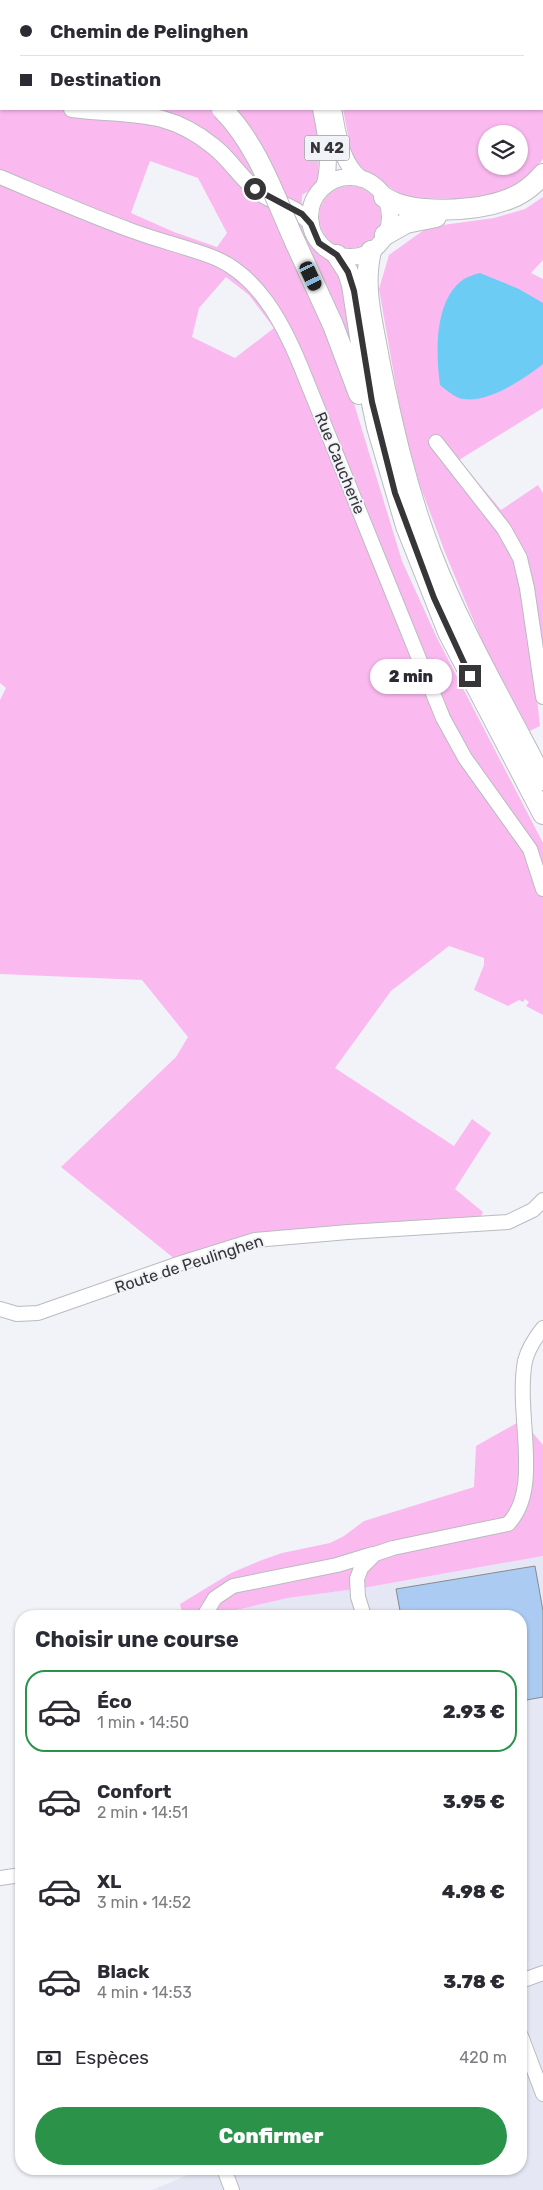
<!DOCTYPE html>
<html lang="fr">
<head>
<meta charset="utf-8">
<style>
	:root { --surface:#fff; --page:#f2f2f3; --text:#2b2b33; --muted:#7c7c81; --line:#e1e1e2; --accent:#2b9349 }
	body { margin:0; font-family:Rubik,sans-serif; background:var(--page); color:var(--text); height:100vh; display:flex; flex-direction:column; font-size:19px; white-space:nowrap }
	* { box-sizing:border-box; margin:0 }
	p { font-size:16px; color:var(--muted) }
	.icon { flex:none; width:28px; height:28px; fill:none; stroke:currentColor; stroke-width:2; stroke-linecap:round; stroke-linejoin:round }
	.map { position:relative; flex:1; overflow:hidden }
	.sheet { position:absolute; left:15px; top:1610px; width:512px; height:565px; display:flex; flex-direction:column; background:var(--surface); border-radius:20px; box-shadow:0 1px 4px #0004 }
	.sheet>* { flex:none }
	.hud { position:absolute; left:0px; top:0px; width:544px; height:110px; box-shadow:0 1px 4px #0004; display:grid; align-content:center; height:110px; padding:0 20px; background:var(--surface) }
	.controls { position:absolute; left:478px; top:125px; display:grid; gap:10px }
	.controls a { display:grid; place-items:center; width:50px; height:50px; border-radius:50%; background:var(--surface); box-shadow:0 1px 4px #0004; font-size:25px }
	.end { position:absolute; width:22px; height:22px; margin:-11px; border:6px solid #363638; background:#fff; box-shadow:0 0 0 2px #fff }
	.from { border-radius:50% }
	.bubble { position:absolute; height:35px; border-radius:18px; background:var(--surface); box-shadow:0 1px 4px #0004; font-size:16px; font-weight:800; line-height:35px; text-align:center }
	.car { position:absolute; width:15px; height:30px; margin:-15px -8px; border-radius:6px; box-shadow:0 0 4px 1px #0007; background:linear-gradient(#222 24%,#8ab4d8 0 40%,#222 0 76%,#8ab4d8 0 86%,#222 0) }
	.hud b { display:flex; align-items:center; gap:18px; height:48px; font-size:19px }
	.hud b+b { border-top:1px solid var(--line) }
	.hud i { width:12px; height:12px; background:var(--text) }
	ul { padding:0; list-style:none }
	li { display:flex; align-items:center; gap:15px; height:82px; margin:0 10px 8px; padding:0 10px; border:2px solid transparent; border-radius:20px }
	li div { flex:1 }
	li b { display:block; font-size:19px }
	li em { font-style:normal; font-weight:800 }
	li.on { border-color:var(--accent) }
	li>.icon { width:45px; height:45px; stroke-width:1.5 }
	h2 { padding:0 20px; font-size:22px; line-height:60px }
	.pay { display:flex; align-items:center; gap:12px; height:55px; padding:0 20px; font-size:19px }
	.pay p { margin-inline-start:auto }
	.action { display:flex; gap:10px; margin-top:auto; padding:10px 20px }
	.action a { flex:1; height:58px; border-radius:30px; background:var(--accent); color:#fff; font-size:20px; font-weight:800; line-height:58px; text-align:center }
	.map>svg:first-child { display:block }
	.built { fill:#e5e7f4 }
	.green { fill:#fabaf0; fill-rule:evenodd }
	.water { fill:#6cccf4 }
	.building { fill:#abcbf2; stroke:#878a8e }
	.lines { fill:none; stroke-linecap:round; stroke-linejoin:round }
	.minor-casing { stroke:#babbc0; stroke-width:16 }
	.major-casing { stroke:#babbc0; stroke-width:18 }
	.highway-casing { stroke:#babbc0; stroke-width:22 }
	.minor { stroke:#fff; stroke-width:14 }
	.major { stroke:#fff; stroke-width:16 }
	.highway { stroke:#fff; stroke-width:20 }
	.highway-bridge-casing { stroke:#babbc0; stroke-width:22; stroke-linecap:butt }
	.highway-bridge { stroke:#fff; stroke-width:20 }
	.route { stroke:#363638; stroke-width:6 }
	.labels { text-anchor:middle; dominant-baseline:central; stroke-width:4; stroke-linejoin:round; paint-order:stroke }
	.shield { fill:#f2f3f8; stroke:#6e6f72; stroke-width:1 }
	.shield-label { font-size:15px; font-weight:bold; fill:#363638 }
	.street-label { font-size:16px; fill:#363638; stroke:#f2f3f8 }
</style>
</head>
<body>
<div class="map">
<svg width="543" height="2190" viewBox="0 0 543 2190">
	<rect width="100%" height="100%" fill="#f2f3f8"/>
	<path class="built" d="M543 1556V2190H152L202 2169H521V1616H220L223 1613 288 1598 363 1588Z"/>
	<path class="green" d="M323 0H543V4L542 1Z
		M543 40V159L527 180 502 192 465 199 406 198 359 167 352 156 343 109H542ZM486 134H519V166H486Z
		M0 55 1 109H314L319 140 318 185 302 195C302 204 300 214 301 223 304 246 330 256 342 273L354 357 342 364 402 561 437 638 543 843V1015L526 1006 529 1002 525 999 523 1002 519 1000 508 1006 474 990 484 965V958L449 946 391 991 335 1068 454 1146 472 1119 491 1133 455 1189 483 1212 480 1219 348 1228 176 1260 61 1167 176 1057 188 1037 142 980 0 974V700L6 688 0 683ZM150 161 198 178 227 233 217 247 174 232 131 213ZM226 277 249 295 274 328 235 358 192 337 199 308Z
		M319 217a31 31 0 1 1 62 0a31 31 0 1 1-62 0Z
		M543 197V260L531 273 543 279V408L459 460 501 510 538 485 543 493V662L534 672 540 726 530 731 485 648 446 555 419 483 402 421 379 289 389 255 428 227 494 218 525 209Z
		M522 1420 543 1445V1556L363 1588 288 1598 223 1613 220 1616H183L180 1604 231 1573 262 1560 282 1553 330 1543 344 1536 364 1521 474 1487 476 1446Z"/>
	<path class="water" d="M480 273 519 289 543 303V364C524 379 485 406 459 398 452 395 446 390 440 385 436 355 434 306 459 283 465 277 473 275 480 273Z"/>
	<path class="building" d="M535 1566 543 1611V1697L521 1701V1616H401L396 1589Z"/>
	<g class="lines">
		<defs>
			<path id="minor" d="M0 177C43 195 86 214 130 230 156 240 183 246 210 256 257 273 283 323 301 367L443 718 465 758 530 849 543 889
				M436 442 504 529 520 558 527 588 543 697
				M0 1309 17 1314 38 1313 175 1265 255 1240 348 1232 508 1222 533 1210 543 1200
				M204 1616 215 1598 233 1586 337 1565 373 1554
				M364 1616 358 1597 357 1579 361 1568 375 1554 393 1548 508 1524C543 1488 515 1415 525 1361 528 1349 535 1338 543 1328
				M0 1878 21 1875
				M521 1981 543 1973
				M521 2036 543 2094
				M224 2169 232 2190"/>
			<path id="major" d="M311 0 312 1
				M0 95 1 96
				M72 109C128 116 165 107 213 146 229 158 240 177 256 190 274 204 293 204 311 223
				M321 109C326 134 332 162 324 187
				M333 109C338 134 340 162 361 179
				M310 217a40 40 0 1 1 80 0a40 40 0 1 1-80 0Z"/>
			<path id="highway" d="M198 1 199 0
				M424 1 425 0
				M542 16H543
				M0 19 1 20
				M542 31H543
				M0 35H1
				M542 90 543 91
				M384 197C412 216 478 211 509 199 522 194 534 185 543 174
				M385 235 406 223 436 217
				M296 244 333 325 359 394
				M371 251C362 288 373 323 379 359 392 425 407 490 431 553 461 631 505 705 543 780
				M337 255 348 272 352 285 365 370 377 427 406 526 448 632 543 814"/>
		</defs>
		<use href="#minor" class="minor-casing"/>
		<use href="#major" class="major-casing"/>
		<use href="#highway" class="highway-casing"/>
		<use href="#minor" class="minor"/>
		<use href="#major" class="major"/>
		<use href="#highway" class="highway"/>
		<defs>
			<path id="highway-bridge" d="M222 109C258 145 275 198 296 244"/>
		</defs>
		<use href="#highway-bridge" class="highway-bridge-casing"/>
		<use href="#highway-bridge" class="highway-bridge"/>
	</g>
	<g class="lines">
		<path class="route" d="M255 189 302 214 311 224 319 243 337 255 348 272 354 291 372 402 395 493 434 598 470 676"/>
	</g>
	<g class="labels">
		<rect class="shield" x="304.5" y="135.5" width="45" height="25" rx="4"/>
		<g class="shield-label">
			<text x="327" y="148">N 42</text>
		</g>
		<g class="street-label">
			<text transform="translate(340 463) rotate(68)">Rue Caucherie</text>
			<text transform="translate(189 1264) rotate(-18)">Route de Peulinghen</text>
		</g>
	</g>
</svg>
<div class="controls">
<a><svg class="icon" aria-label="layers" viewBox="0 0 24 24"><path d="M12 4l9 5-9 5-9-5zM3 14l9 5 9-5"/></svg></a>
</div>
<i class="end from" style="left:255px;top:189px"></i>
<i class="end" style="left:470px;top:676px"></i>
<div class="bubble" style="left:370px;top:659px;width:82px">2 min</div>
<i class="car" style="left:311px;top:276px;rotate:155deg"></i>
<div class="hud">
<b><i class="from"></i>Chemin de Pelinghen</b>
<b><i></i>Destination</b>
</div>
<section class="sheet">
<h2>Choisir une course</h2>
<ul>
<li class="on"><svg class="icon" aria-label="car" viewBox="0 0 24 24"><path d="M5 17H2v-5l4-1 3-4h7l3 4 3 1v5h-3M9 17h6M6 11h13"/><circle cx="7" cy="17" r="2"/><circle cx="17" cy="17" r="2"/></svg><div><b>Éco</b><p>1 min · 14:50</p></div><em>2.93 €</em></li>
<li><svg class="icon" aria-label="car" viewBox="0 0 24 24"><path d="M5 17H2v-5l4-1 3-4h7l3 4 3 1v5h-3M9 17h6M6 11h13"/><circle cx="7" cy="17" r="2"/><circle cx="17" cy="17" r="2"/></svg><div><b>Confort</b><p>2 min · 14:51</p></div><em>3.95 €</em></li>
<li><svg class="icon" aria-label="car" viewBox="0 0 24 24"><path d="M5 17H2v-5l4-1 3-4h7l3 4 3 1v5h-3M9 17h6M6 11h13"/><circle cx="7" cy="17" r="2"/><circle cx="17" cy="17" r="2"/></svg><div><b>XL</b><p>3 min · 14:52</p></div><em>4.98 €</em></li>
<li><svg class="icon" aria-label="car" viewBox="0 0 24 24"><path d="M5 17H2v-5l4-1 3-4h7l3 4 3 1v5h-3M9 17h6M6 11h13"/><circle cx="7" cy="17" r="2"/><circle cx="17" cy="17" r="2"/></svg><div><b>Black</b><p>4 min · 14:53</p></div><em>3.78 €</em></li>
</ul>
<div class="pay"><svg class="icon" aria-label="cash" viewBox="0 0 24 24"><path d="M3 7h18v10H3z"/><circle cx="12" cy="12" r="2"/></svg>Espèces<p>420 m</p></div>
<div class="action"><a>Confirmer</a></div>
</section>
</div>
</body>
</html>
